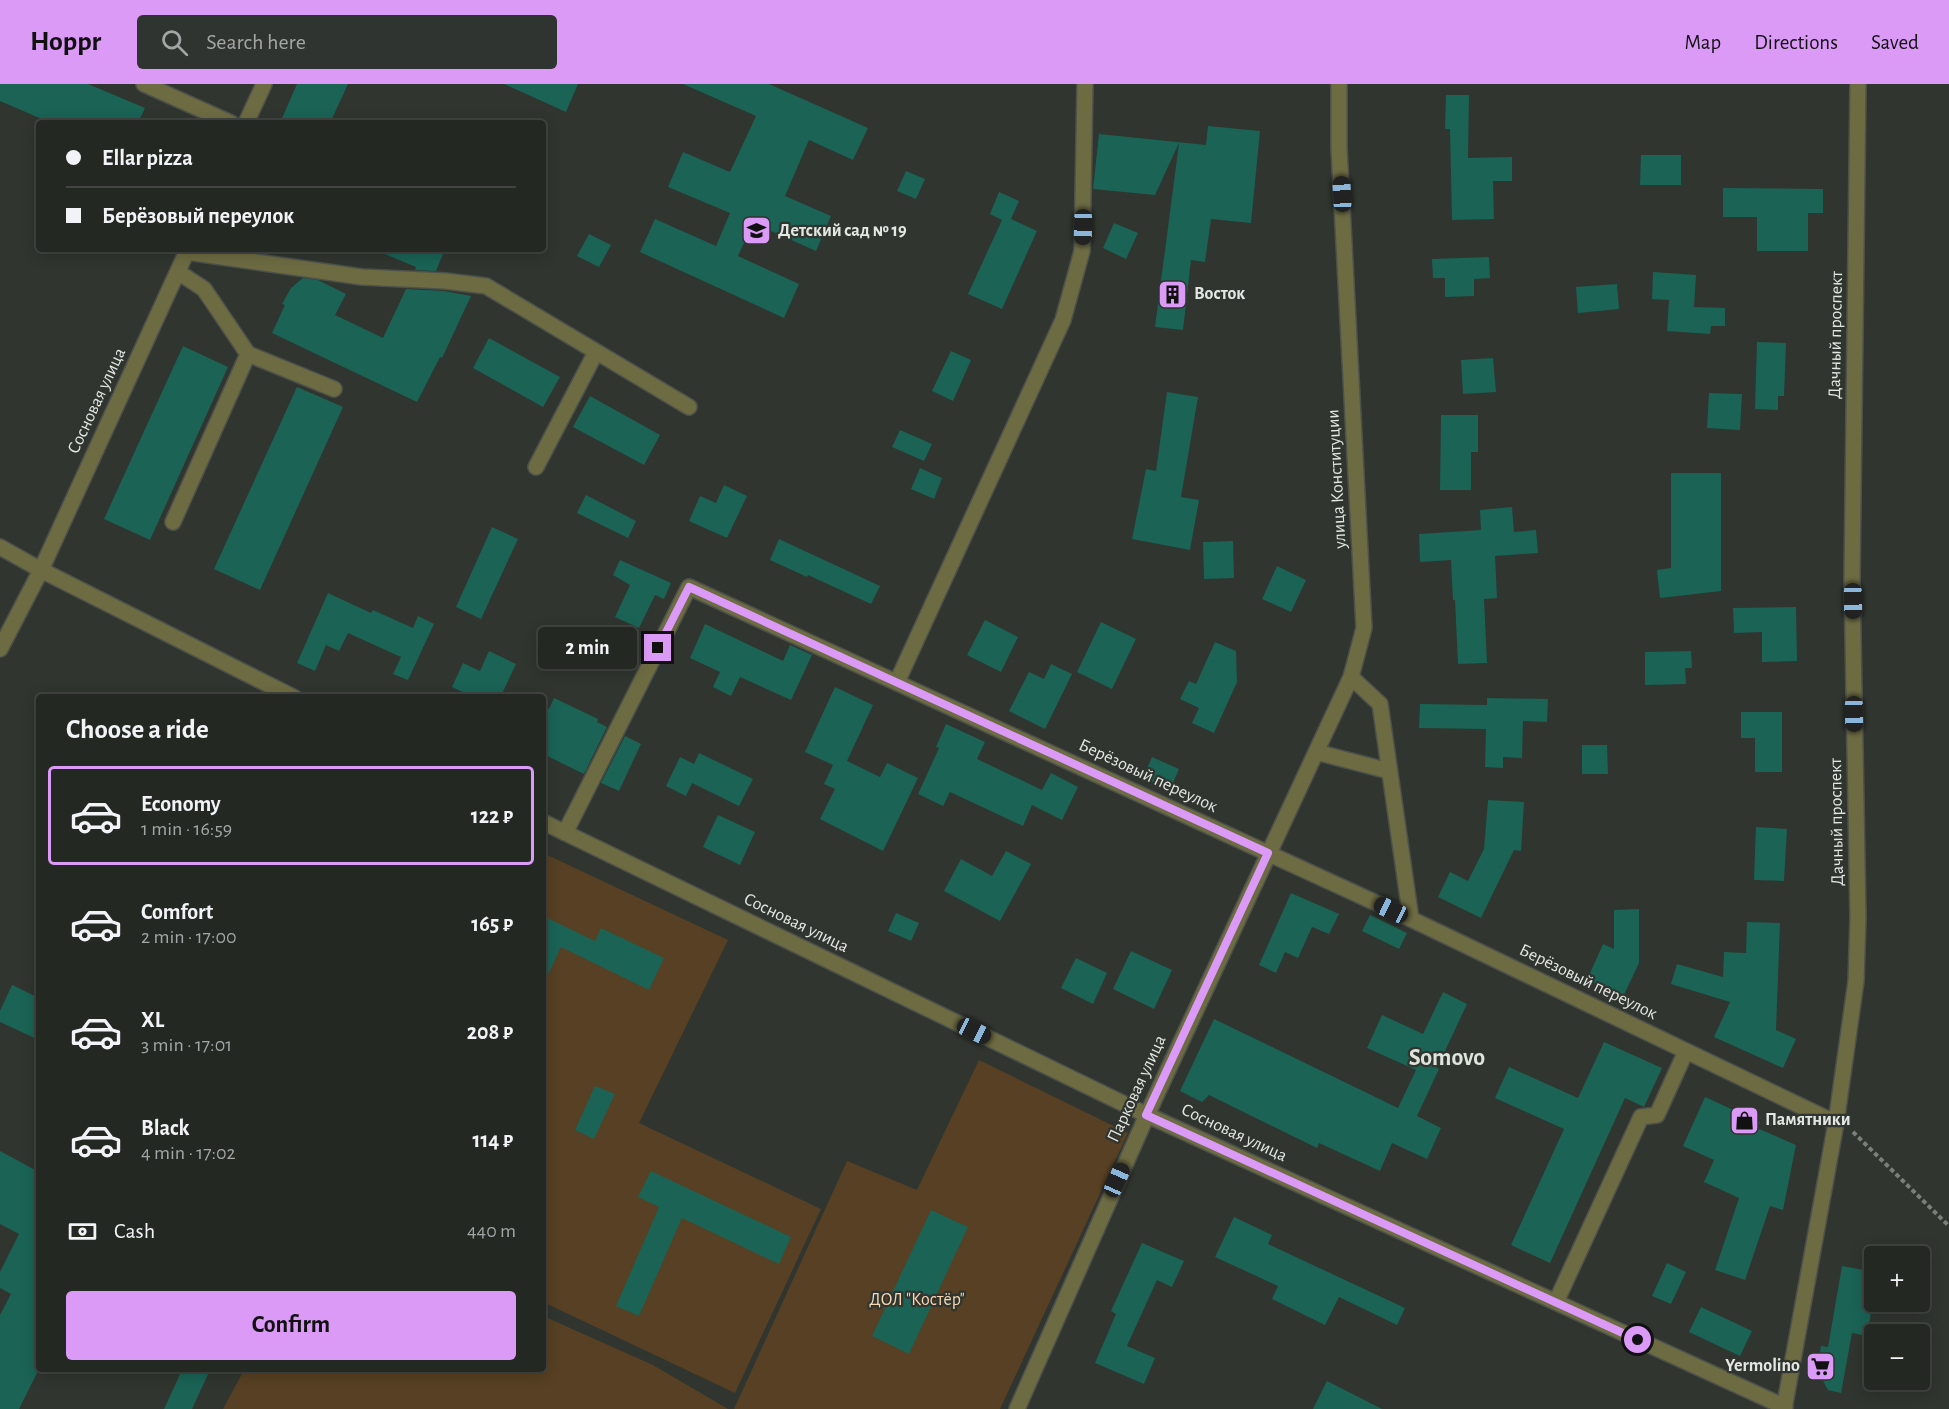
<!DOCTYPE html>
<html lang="en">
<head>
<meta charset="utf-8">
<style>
	:root { --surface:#242823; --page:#303430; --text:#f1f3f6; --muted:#a3a6a6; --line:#414441; --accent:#da9af6 }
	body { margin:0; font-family:"Alegreya Sans",sans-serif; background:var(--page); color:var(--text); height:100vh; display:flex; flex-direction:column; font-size:22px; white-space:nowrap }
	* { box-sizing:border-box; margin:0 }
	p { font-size:20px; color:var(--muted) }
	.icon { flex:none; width:33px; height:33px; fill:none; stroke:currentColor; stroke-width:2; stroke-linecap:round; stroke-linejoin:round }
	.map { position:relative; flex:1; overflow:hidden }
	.panel { position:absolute; left:36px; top:610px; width:510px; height:678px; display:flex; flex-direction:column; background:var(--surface); border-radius:6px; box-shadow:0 3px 15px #0003,0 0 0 2px var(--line) }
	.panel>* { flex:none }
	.hud { position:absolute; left:36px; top:36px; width:510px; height:132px; border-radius:6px; box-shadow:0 3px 15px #0003,0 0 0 2px var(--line); display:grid; align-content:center; height:132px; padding:0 30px; background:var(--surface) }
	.tools { position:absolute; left:1864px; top:1162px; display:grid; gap:12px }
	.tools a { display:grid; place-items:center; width:66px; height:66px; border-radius:6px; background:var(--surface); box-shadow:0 3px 15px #0003,0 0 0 2px var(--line); font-size:30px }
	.end { position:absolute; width:27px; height:27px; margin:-14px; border:8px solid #da9af6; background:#111; box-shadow:0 0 0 3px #111 }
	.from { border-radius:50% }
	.bubble { position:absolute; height:42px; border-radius:6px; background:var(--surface); box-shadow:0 3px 15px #0003,0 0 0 2px var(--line); font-size:20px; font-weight:700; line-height:42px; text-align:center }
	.car { position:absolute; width:18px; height:36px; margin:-18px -9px; border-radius:8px; box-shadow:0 0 4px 2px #0007; background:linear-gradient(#222 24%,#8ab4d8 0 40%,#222 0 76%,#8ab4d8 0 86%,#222 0) }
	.hud b { display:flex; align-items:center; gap:21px; height:57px; font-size:22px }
	.hud b+b { border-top:2px solid var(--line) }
	.hud i { width:15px; height:15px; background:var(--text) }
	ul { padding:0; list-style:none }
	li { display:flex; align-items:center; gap:18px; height:99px; margin:0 12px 9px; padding:0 18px; border:3px solid transparent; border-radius:6px }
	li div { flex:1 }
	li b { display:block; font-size:22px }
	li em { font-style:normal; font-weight:700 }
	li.current { border-color:var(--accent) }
	li>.icon { width:54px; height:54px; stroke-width:1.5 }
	h2 { padding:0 30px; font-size:27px; line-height:72px }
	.pay { display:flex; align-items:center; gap:15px; height:66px; padding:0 30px; font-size:22px }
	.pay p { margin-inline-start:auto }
	.primary-button { display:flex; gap:12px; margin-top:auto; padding:12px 30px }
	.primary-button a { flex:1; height:69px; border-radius:6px; background:var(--accent); color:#111; font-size:24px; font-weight:700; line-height:69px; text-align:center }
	header { display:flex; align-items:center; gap:36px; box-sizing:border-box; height:84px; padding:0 30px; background:var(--accent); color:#111 }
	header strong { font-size:28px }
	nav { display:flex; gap:33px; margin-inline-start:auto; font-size:21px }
	.search { width:420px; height:54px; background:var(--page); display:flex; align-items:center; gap:15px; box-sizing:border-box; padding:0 21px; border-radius:6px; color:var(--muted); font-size:22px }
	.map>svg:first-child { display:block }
	.green { fill:#574023 }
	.building { fill:#1a6355 }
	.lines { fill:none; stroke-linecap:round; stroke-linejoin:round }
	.minor-casing { stroke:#4d514c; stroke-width:18 }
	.path { stroke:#7a7f7a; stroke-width:4; stroke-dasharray:4.5 3; stroke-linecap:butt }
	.minor { stroke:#6c6b42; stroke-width:15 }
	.route { stroke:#da9af6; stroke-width:8 }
	.labels { text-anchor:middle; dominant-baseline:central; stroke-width:4.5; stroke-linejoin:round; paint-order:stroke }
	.poi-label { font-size:18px; font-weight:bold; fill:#e3e7e3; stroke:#30352f; text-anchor:start }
	.street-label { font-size:18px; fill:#e3e7e3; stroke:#30352f }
	.park-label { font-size:18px; fill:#f7d7b0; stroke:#30352f }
	.district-label { font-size:24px; font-weight:bold; fill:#dde4dc; stroke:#30352f }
</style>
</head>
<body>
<header>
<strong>Hoppr</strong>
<div class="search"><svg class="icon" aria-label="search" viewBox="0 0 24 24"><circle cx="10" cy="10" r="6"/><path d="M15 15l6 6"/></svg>Search here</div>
<nav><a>Map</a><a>Directions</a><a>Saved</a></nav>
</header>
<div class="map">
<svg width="1949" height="1325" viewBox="0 0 1949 1325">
	<rect width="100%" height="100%" fill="#30352f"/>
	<path class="green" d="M543 769 728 856 639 1039 821 1125 735 1309 543 1218Z
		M979 976 1128 1049 1000 1325H734L847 1077 917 1106Z
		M543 1232 653 1281 728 1325H223L244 1286H543Z"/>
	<path class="building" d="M0 0H88L145 24 138 39H51L0 17Z
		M297 0H348L330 39H280Z
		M504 0H578L566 28Z
		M683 0H769L868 44 853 76 809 56 785 112 831 132 816 167 753 139 738 172 799 200 784 234 640 168 655 135 716 162 730 129 668 103 683 68 730 88 756 32Z
		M1446 11H1469L1468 74 1512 73V97H1493L1494 135 1452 136 1450 45H1445Z
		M1208 42 1260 47 1251 139 1211 135 1205 178 1191 176 1183 246 1155 243 1179 59 1155 111 1093 105 1099 50 1206 61Z
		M1641 71H1681V101H1640Z
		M906 87 925 95 916 115 897 107Z
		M1723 104 1823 105V129H1808V167H1757V133H1723Z
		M999 108 1019 117 1011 135 1037 147 1002 225 968 210 1002 136 990 130Z
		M1114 139 1138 149 1126 175 1103 164Z
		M589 150 611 161 599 183 577 172Z
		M373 165H445L436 187 415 186 416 183Z
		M1489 173 1490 194 1474 195V212L1445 213V194H1433L1432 175Z
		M1653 188 1696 191 1694 223 1725 224V242H1711L1710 250 1667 247 1669 216 1652 215Z
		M303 194 318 196 346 210 335 231 383 254 406 205 444 207 471 212 442 274 440 273 417 318 272 249 285 221 282 220 291 204Z
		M1617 200 1619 225 1578 229 1576 203Z
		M489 254 560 293 543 323 473 284Z
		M1757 258 1786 259 1784 312H1778V326L1755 325Z
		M183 262 228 283 150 456 104 435Z
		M951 267 971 276 953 317 932 307Z
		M1493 274 1496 308 1463 310 1461 276Z
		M297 303 343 323 260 506 214 485Z
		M1167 308 1198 313 1181 413 1199 416 1190 466 1132 455 1146 385 1156 387Z
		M1709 309 1742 310 1740 346 1707 344Z
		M590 312 660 351 644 381 573 343Z
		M1441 331H1478V368H1471V406H1440Z
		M900 346 932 360 924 377 892 363Z
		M920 384 942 394 934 415 911 405Z
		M1671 389H1721V507L1660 514 1657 486 1671 484Z
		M724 401 747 412 727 454 689 437 700 412 716 419Z
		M586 411 636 437 628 454 577 429Z
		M1512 423 1514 448 1536 446 1538 469 1495 472 1497 514 1484 515 1487 579 1458 580 1455 516H1453L1451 476 1420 478 1419 450 1481 446 1480 426Z
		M492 443 518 455 481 535 456 523Z
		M779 455 880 502 871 520 808 491 807 493 770 476Z
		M1233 457 1234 494 1204 495 1203 458Z
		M620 476 671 499 664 515 655 511 639 544 615 533 630 501 613 491Z
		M1277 482 1306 496 1291 528 1262 515Z
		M328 509 371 529 373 526 413 544 418 532 434 540 408 596 393 590 401 573 348 549 339 567 326 561 315 587 297 579Z
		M1796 523 1797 577 1762 578V548L1734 549 1733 524Z
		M985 536 1018 553 1001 588 967 571Z
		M1101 538 1136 555 1112 605 1077 588Z
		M705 540 783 577 790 561 812 571 791 616 740 593 731 612 713 603 720 588 690 574Z
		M1215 558 1236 567 1237 598 1214 649 1192 639 1199 624 1180 615 1189 597 1196 600Z
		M489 567 516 580 500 614H475L452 603 463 579 480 587Z
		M1691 567 1692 584H1685L1686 600 1645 601V568Z
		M1051 580 1072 590 1045 645 1009 627 1029 588 1044 595Z
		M835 603 873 621 847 677 880 693 887 679 918 694 883 767 820 735 835 705 824 700 833 681 805 668Z
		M554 614 598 635 597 638 607 643 584 690 543 670V622L549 625Z
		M1487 614 1548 615 1547 638 1523 637 1522 674 1503 673V684L1485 683 1486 645 1419 644 1420 620 1487 621Z
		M1741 628H1782V688H1755V654H1741Z
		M946 640 985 658 977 675 1042 706 1051 689 1078 703 1062 736 1032 721 1023 742 950 708 943 722 918 710 939 664 936 663Z
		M625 652 641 660 619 707 601 699Z
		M1582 661H1607L1608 690H1582Z
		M699 669 753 695 739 722 692 699 686 712 666 702 680 673 694 680Z
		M1152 673 1179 685 1170 706 1143 694Z
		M1488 716 1524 718 1521 767 1514 766 1481 834 1438 813 1450 788 1468 797 1484 765Z
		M718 731 755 748 740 781 703 763Z
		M1756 743 1787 745 1784 797 1754 796Z
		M1006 767 1031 780 1000 837 944 807 961 775 992 792Z
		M1291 809 1339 830 1329 850 1312 843 1298 874 1285 868 1276 889 1259 881Z
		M1639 825V879L1623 913 1587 896 1603 860 1614 865V826Z
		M896 829 919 839 911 857 888 847Z
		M1370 831 1407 849 1399 865 1362 847Z
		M543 832 595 857 601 844 664 874 649 906 561 863 543 901Z
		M1747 838 1780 839 1776 946 1796 955 1783 984 1714 953 1730 918 1671 900 1677 880 1723 893 1724 868 1746 869Z
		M1131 867 1172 886 1154 925 1113 905Z
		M1076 874 1107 889 1093 920 1061 904Z
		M12 901 39 914V956L0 938V927Z
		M1443 908 1467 920 1437 984 1439 985 1417 1032 1441 1044 1427 1075 1392 1059 1380 1087 1319 1059 1317 1064 1209 1011 1202 1018 1180 1007 1214 935 1398 1024 1416 986 1367 964 1382 931 1423 950Z
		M1604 958 1662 984 1644 1023 1625 1014 1550 1179 1511 1161 1564 1045 1495 1014 1509 983 1578 1014Z
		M595 1002 615 1010 594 1055 575 1046Z
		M1705 1013 1760 1038 1757 1044 1796 1061 1783 1126 1770 1122 1745 1196 1715 1186 1739 1114 1704 1098 1714 1076 1683 1062Z
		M0 1067 39 1088V1285L19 1325H0V1231L11 1210 0 1204V1188L19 1150 0 1140Z
		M651 1087 791 1153 779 1180 682 1134 639 1232 616 1222 659 1123 638 1113Z
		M931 1126 968 1143 909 1270 872 1252Z
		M1234 1133 1272 1151 1268 1160 1405 1224 1397 1241 1339 1213 1325 1241 1272 1215 1278 1202 1215 1173Z
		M1142 1159 1184 1177 1172 1203 1157 1196 1127 1262 1155 1274 1144 1300 1095 1279 1116 1230 1111 1227Z
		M1667 1179 1686 1188 1671 1220 1652 1212Z
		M1842 1182 1875 1188V1217H1873L1867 1252 1852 1249 1841 1309 1828 1306 1817 1286 1821 1262 1828 1263Z
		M1701 1223 1752 1247 1740 1272 1689 1248Z
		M182 1286H210L192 1325H164Z
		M1327 1297 1382 1325H1313Z"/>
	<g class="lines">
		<defs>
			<path id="minor" d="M144 0 231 39
				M246 39 264 0
				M187 168 362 193 445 197 486 202 689 323
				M178 188 204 205 248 270 334 305
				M536 383 596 268
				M173 438 248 270
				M0 463 41 486 295 614
				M0 565 41 486 188 165
				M1351 593 1380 620 1411 835
				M897 598 1063 236 1082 167 1085 0
				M1316 668 1389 687
				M543 738 1147 1031 1785 1323
				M565 749 689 503 1411 835 1836 1039
				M1556 1218 1641 1033 1657 1031 1686 967
				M1017 1325 1147 1031 1351 593 1364 544 1339 64V0
				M1784 1325 1836 1039 1856 897 1858 834 1852 495 1858 0"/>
		</defs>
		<use href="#minor" class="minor-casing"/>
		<path class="path" d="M1853 1048 1949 1142"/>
		<use href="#minor" class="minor"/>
	</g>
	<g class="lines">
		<path class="route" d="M658 564 689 503 1268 769 1146 1031 1638 1256"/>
	</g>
	<defs>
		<symbol id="school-square" viewBox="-11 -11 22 22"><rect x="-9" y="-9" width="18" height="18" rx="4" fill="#da9af6" stroke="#30352f"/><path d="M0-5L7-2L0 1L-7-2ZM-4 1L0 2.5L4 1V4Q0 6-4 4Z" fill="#111"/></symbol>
		<symbol id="building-square" viewBox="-11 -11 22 22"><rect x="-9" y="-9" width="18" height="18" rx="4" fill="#da9af6" stroke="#30352f"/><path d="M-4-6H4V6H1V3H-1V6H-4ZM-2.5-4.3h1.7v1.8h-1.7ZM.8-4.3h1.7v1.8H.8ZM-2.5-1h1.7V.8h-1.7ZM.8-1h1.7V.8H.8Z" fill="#111"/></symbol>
		<symbol id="shop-square" viewBox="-11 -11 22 22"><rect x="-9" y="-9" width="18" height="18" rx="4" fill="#da9af6" stroke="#30352f"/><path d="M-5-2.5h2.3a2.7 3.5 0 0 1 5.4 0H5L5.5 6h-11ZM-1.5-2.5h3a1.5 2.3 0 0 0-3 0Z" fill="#111"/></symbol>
		<symbol id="supermarket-square" viewBox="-11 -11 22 22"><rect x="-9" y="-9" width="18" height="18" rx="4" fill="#da9af6" stroke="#30352f"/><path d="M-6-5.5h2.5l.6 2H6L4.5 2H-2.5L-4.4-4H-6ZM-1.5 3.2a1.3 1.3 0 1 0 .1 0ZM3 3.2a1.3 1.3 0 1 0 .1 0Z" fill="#111"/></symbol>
	</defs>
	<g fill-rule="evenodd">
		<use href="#school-square" x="740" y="130" width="33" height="33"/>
		<use href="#building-square" x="1156" y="194" width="33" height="33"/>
		<use href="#shop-square" x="1728" y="1020" width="33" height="33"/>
		<use href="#supermarket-square" x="1804" y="1266" width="33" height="33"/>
	</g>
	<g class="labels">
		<g class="poi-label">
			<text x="778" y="147">Детский сад № 19</text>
			<text x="1194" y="210">Восток</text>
			<text x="1765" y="1036">Памятники</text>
			<text x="1800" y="1282" text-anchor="end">Yermolino</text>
		</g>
		<g class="street-label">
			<text transform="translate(1836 251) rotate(-89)">Дачный проспект</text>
			<text transform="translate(97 317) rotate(-65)">Сосновая улица</text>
			<text transform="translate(1337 395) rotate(-93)">улица Конституции</text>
			<text transform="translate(1148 692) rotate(25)">Берёзовый переулок</text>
			<text transform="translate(1837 738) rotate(-91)">Дачный проспект</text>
			<text transform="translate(796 839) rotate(26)">Сосновая улица</text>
			<text transform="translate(1588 898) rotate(26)">Берёзовый переулок</text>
			<text transform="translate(1137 1005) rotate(-65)">Парковая улица</text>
			<text transform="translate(1234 1049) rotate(25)">Сосновая улица</text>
		</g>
		<g class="park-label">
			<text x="917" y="1216">ДОЛ "Костёр"</text>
		</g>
		<g class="district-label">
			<text x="1447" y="974">Somovo</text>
		</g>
	</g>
</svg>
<div class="tools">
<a>+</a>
<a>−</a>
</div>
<i class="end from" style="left:1638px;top:1256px"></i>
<i class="end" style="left:658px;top:564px"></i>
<div class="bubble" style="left:538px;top:543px;width:99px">2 min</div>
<i class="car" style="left:1342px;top:110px;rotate:357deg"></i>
<i class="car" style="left:1083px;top:143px;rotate:181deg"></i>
<i class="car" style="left:1853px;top:517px;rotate:179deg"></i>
<i class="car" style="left:1854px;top:630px;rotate:179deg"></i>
<i class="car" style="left:1391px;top:826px;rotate:295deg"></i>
<i class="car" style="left:974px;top:947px;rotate:116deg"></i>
<i class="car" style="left:1117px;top:1096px;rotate:24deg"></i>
<div class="hud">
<b><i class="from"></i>Ellar pizza</b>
<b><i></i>Берёзовый переулок</b>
</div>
<section class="panel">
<h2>Choose a ride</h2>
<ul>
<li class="current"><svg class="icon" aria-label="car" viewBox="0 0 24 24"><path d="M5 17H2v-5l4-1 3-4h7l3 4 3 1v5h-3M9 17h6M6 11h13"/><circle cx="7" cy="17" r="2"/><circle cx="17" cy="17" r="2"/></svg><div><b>Economy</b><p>1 min · 16:59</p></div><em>122 ₽</em></li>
<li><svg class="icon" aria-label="car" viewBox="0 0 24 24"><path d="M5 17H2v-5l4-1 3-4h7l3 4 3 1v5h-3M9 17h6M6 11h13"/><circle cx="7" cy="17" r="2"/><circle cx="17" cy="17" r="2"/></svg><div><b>Comfort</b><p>2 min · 17:00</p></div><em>165 ₽</em></li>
<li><svg class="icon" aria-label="car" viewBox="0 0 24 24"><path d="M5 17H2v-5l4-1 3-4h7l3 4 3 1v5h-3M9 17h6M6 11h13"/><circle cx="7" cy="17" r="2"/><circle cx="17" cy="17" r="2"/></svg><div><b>XL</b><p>3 min · 17:01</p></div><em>208 ₽</em></li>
<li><svg class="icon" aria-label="car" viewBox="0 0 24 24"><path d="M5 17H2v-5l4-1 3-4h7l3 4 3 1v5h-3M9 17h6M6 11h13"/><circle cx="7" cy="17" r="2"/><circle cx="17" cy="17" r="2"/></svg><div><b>Black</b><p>4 min · 17:02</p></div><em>114 ₽</em></li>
</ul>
<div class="pay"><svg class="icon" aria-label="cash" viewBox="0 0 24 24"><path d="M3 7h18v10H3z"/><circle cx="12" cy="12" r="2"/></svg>Cash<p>440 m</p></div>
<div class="primary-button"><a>Confirm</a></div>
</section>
</div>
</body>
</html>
